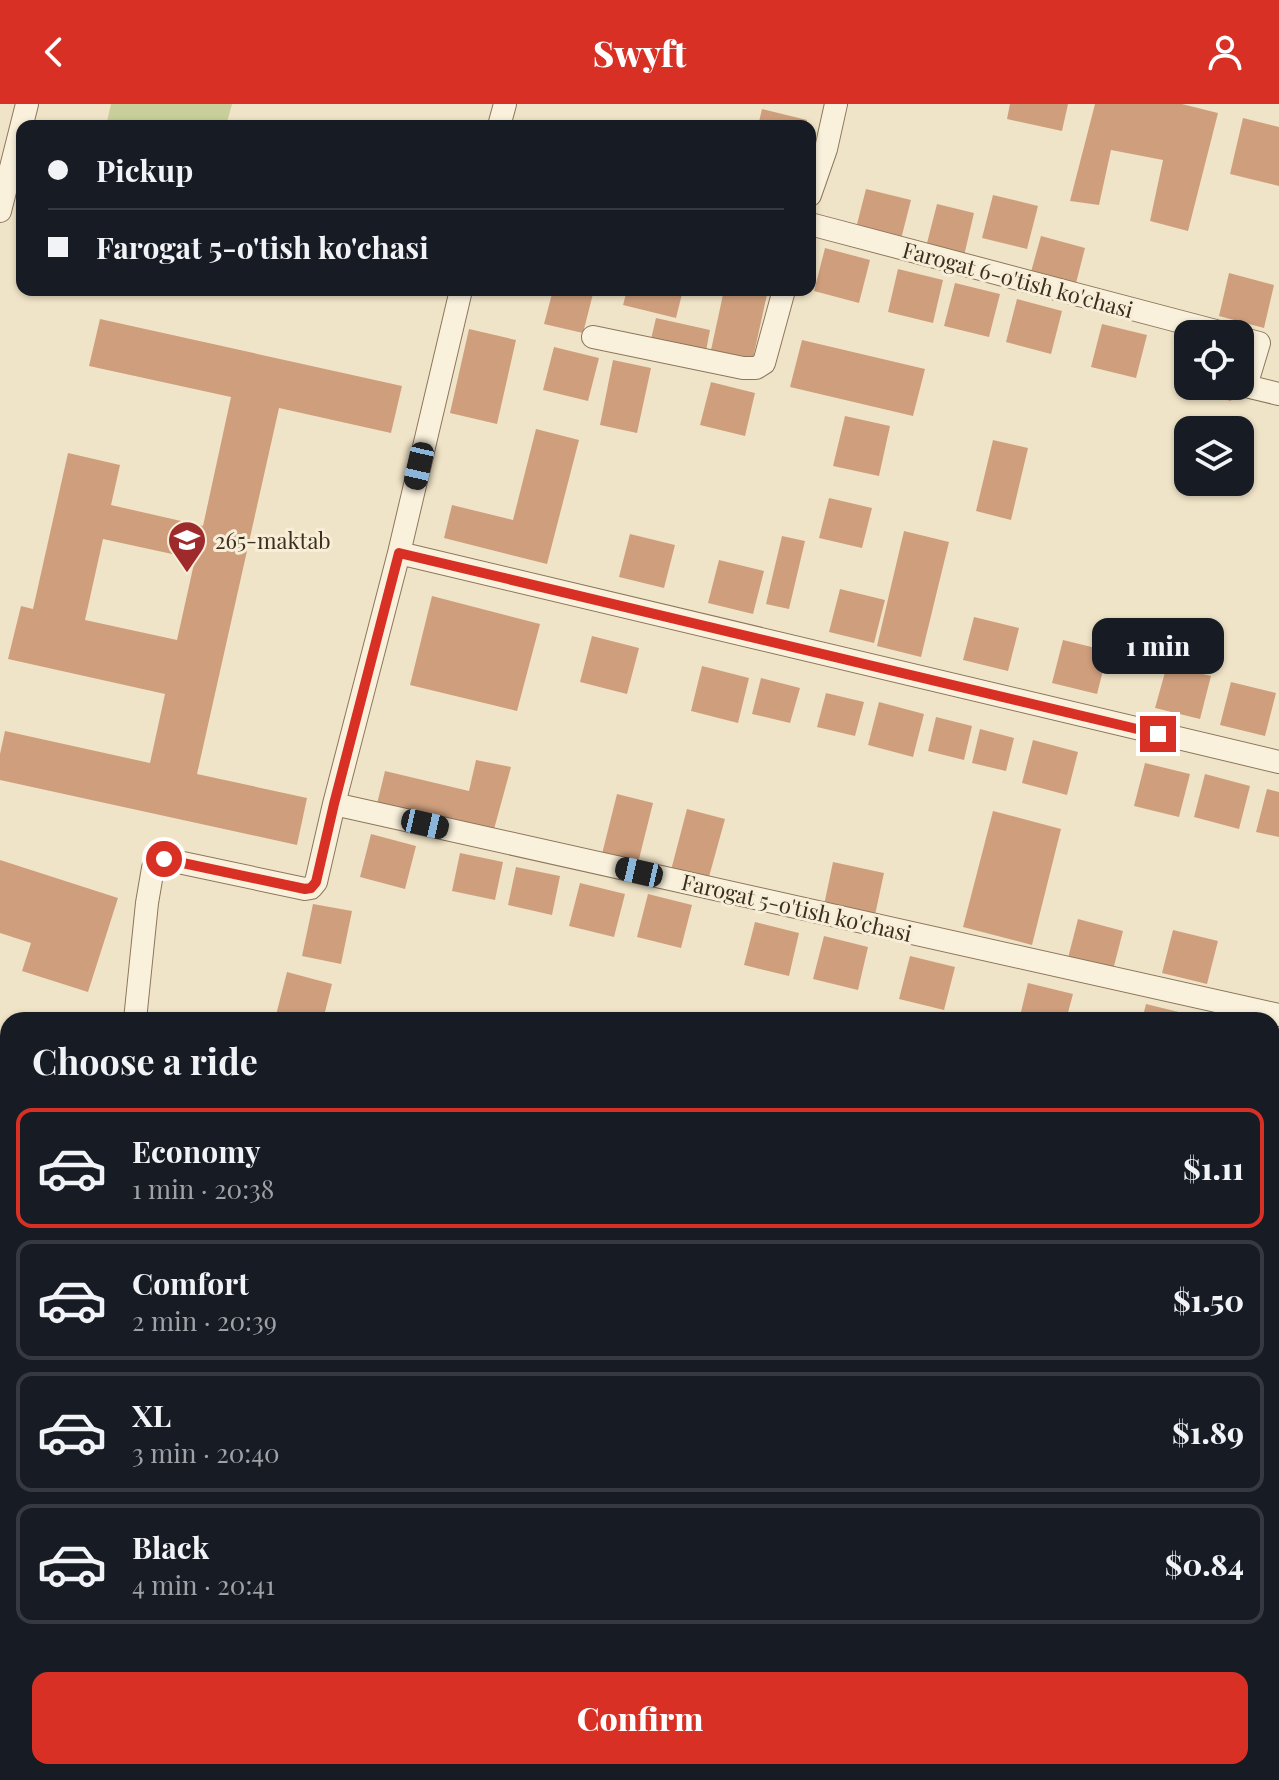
<!DOCTYPE html>
<html lang="en">
<head>
<meta charset="utf-8">
<style>
	:root { --surface:#171b24; --page:#242831; --text:#f1f3f6; --muted:#9ea1a6; --line:#363941; --accent:#d93025 }
	body { margin:0; font-family:"Playfair Display",serif; background:var(--page); color:var(--text); height:100vh; display:flex; flex-direction:column; font-size:30px; white-space:nowrap }
	* { box-sizing:border-box; margin:0 }
	p { font-size:26px; color:var(--muted) }
	.icon { flex:none; width:44px; height:44px; fill:none; stroke:currentColor; stroke-width:2; stroke-linecap:round; stroke-linejoin:round }
	.map { position:relative; flex:1; overflow:hidden }
	.side { position:absolute; left:0px; top:908px; width:1280px; height:768px; display:flex; flex-direction:column; background:var(--surface); border-radius:24px 24px 0 0; box-shadow:0 2px 6px #0004 }
	.side>* { flex:none }
	.hud { position:absolute; left:16px; top:16px; width:800px; height:176px; border-radius:16px; box-shadow:0 2px 6px #0004; display:grid; align-content:center; height:176px; padding:0 32px; background:var(--surface) }
	.controls { position:absolute; left:1174px; top:216px; display:grid; gap:16px }
	.controls a { display:grid; place-items:center; width:80px; height:80px; border-radius:16px; background:var(--surface); box-shadow:0 2px 6px #0004; font-size:40px }
	.end { position:absolute; width:36px; height:36px; margin:-18px; border:10px solid #d93025; background:#fff; box-shadow:0 0 0 4px #fff }
	.from { border-radius:50% }
	.bubble { position:absolute; height:56px; border-radius:16px; background:var(--surface); box-shadow:0 2px 6px #0004; font-size:26px; font-weight:800; line-height:56px; text-align:center }
	.car { position:absolute; width:24px; height:48px; margin:-24px -12px; border-radius:10px; box-shadow:0 0 6px 2px #0007; background:linear-gradient(#222 24%,#8ab4d8 0 40%,#222 0 76%,#8ab4d8 0 86%,#222 0) }
	.hud b { display:flex; align-items:center; gap:28px; height:76px; font-size:30px }
	.hud b+b { border-top:2px solid var(--line) }
	.hud i { width:20px; height:20px; background:var(--text) }
	ul { padding:0; list-style:none }
	li { display:flex; align-items:center; gap:24px; height:120px; margin:0 16px 12px; padding:0 16px; border:4px solid var(--line); border-radius:16px }
	li div { flex:1 }
	li b { display:block; font-size:30px }
	li em { font-style:normal; font-weight:800 }
	li.selected { border-color:var(--accent) }
	li>.icon { width:72px; height:72px; stroke-width:1.5 }
	h2 { padding:0 32px; font-size:36px; line-height:96px }
	.cta { display:flex; gap:16px; margin-top:auto; padding:16px 32px }
	.cta a { flex:1; height:92px; border-radius:16px; background:var(--accent); color:#fff; font-size:32px; font-weight:800; line-height:92px; text-align:center }
	header { display:flex; justify-content:space-between; align-items:center; height:104px; padding:0 32px; background:var(--accent); color:#fff; font-size:36px; font-weight:800 }
	.map>svg:first-child { display:block }
	.garden { fill:#c9cf9b }
	.building { fill:#cf9f7d; fill-rule:evenodd }
	.lines { fill:none; stroke-linecap:round; stroke-linejoin:round }
	.lane-casing { stroke:#8d765c; stroke-width:13 }
	.street-casing { stroke:#8d765c; stroke-width:24 }
	.lane { stroke:#faf1dc; stroke-width:11 }
	.street { stroke:#faf1dc; stroke-width:22 }
	.route { stroke:#d93025; stroke-width:10 }
	.labels { text-anchor:middle; dominant-baseline:central; stroke-width:6; stroke-linejoin:round; paint-order:stroke }
	.street-label { font-size:22px; fill:#3d2e20; stroke:#f7eed8 }
	.poi-label { font-size:22px; fill:#3d2e20; stroke:#f7eed8; text-anchor:start }
</style>
</head>
<body>
<header><svg class="icon" aria-label="back" viewBox="0 0 24 24"><path d="M15 5l-7 7 7 7"/></svg>Swyft<svg class="icon" aria-label="person" viewBox="0 0 24 24"><circle cx="12" cy="8" r="4"/><path d="M4 21q1-7 8-7t8 7"/></svg></header>
<div class="map">
<svg width="1279" height="1676" viewBox="0 0 1279 1676">
	<rect width="100%" height="100%" fill="#f0e4c8"/>
	<path class="garden" d="M111 0H232L226 22H106Z"/>
	<path class="building" d="M1010 0H1068L1062 27 1007 15Z
		M1095 0H1182L1218 9 1188 127 1150 117 1163 56 1111 46 1099 101 1070 97Z
		M762 5 807 16 806 22H758Z
		M1243 14 1279 23V82L1230 70Z
		M866 85 911 96 900 139 855 128Z
		M993 91 1038 102 1027 145 982 134Z
		M937 100 974 109 964 152 926 143Z
		M1041 132 1085 144 1074 187 1029 175Z
		M825 144 870 156 859 199 814 187Z
		M898 165 943 176 933 219 888 208Z
		M1229 169 1274 181 1264 224 1219 212Z
		M955 179 1000 190 989 233 944 222Z
		M510 186H530L528 192Z
		M553 186H594L583 229 544 220Z
		M627 186H683L676 214 623 201Z
		M724 186H768L753 254 711 246Z
		M1017 195 1062 207 1051 250 1006 238Z
		M656 214 710 226 706 247 651 235Z
		M100 215 402 282 391 329 279 304 197 670 307 694 297 741 0 676V650L5 627 150 659 165 590 8 555 21 502 33 505 68 349 120 361 111 401 203 422 231 293 89 262ZM103 435 195 455 177 536 85 516Z
		M1102 220 1147 231 1136 274 1091 263Z
		M469 225 516 236 497 320 450 309Z
		M802 236 925 265 913 312 790 283Z
		M554 243 599 254 588 297 543 286Z
		M613 256 651 264 637 329 600 321Z
		M711 278 755 289 745 332 700 321Z
		M1187 282H1235L1231 297 1186 286Z
		M845 312 890 322 879 372 833 362Z
		M536 325 579 336 547 460 444 434 452 401 513 416Z
		M993 336 1028 344 1011 416 976 407Z
		M829 394 872 404 862 444 819 434Z
		M904 427 949 438 921 553 877 542Z
		M630 430 675 441 664 484 619 473Z
		M782 432 805 437 789 505 766 500Z
		M719 456 764 467 753 510 708 499Z
		M840 485 885 496 874 539 829 528Z
		M432 492 540 520 517 607 410 581Z
		M974 513 1019 524 1008 567 963 556Z
		M592 532 639 544 627 590 580 578Z
		M1063 536 1108 547 1097 590 1052 579Z
		M1167 561 1211 572 1200 615 1155 604Z
		M702 562 749 574 738 619 691 607Z
		M761 574 800 584 790 619 752 610Z
		M1231 578 1276 589 1265 632 1220 621Z
		M826 589 864 598 855 632 817 623Z
		M879 598 924 610 913 653 868 641Z
		M936 613 972 622 964 656 928 647Z
		M980 625 1014 634 1006 667 972 659Z
		M1033 636 1078 648 1067 691 1022 679Z
		M476 656 511 663 493 729 377 700 385 667 469 687Z
		M1145 659 1190 670 1179 713 1134 702Z
		M1205 670 1250 682 1239 725 1194 713Z
		M1267 685 1279 688V733L1256 728Z
		M617 690 653 699 637 763 601 754Z
		M687 705 725 715 707 780 670 770Z
		M993 707 1061 725 1032 841 963 823Z
		M371 730 416 742 405 785 360 773Z
		M460 749 503 758 495 796 452 787Z
		M0 756 118 794 88 888 22 867 31 839 0 829Z
		M833 758 884 769 875 811 824 801Z
		M516 763 560 772 552 811 508 801Z
		M580 779 625 790 614 833 569 822Z
		M648 790 692 801 681 844 637 833Z
		M313 800 352 807 341 860 302 852Z
		M1078 815 1123 827 1112 870 1067 858Z
		M755 818 799 829 789 872 744 861Z
		M1173 826 1218 837 1207 880 1162 869Z
		M824 832 868 843 858 886 813 875Z
		M910 852 955 863 944 906 899 895Z
		M287 868 332 880 323 916H294L276 911Z
		M1028 879 1073 890 1066 916H1019Z
		M1146 900 1191 911 1189 916H1142Z
		M1272 1001 1279 1002V1032L1275 1047 1272 1046Z
		M1272 1246 1279 1247V1293L1272 1291Z
		M0 1259 8 1261V1300L0 1298Z
		M1273 1361 1279 1363V1403L1272 1401Z
		M1272 1459 1279 1461V1590L1272 1588Z
		M12 1668H60L58 1676H29L12 1672Z
		M300 1668H428L425 1676H298Z
		M568 1668H631L629 1676H595Z
		M793 1668H813L810 1675Z"/>
	<g class="lines">
		<defs>
			<path id="lane" d="M1272 1611 1279 1613"/>
			<path id="street" d="M499 22 505 0
				M810 91 826 45 836 0
				M0 107 27 0
				M810 120 1227 230
				M461 186 399 449 334 700 1279 911
				M593 233 743 264H756L764 259 784 186
				M1240 234 1259 239 1246 282 1279 290
				M399 449 1279 658
				M135 916 147 799 153 764 157 757 164 755 305 785 311 784 316 778 334 700
				M1272 1325 1279 1326
				M0 1392 8 1393
				M0 1584 8 1549
				M288 1676 290 1668
				M661 1676V1668"/>
		</defs>
		<use href="#lane" class="lane-casing"/>
		<use href="#street" class="street-casing"/>
		<use href="#lane" class="lane"/>
		<use href="#street" class="street"/>
	</g>
	<g class="lines">
		<path class="route" d="M164 755 305 785 311 784 316 778 334 700 399 449 1158 630"/>
	</g>
	<defs>
		<symbol id="school-pin" viewBox="-11 -11 22 30"><path d="M0 17L-7.5 6A9.5 9.5 0 1 1 7.5 6Z" fill="#9e2a2b" stroke="#f7eed8"/><path d="M0-5L7-2L0 1L-7-2ZM-4 1L0 2.5L4 1V4Q0 6-4 4Z" fill="#fff"/></symbol>
	</defs>
	<g fill-rule="evenodd">
		<use href="#school-pin" x="165" y="414" width="44" height="60"/>
	</g>
	<g class="labels">
		<g class="street-label">
			<text transform="translate(1018 175) rotate(15)">Farogat 6-o'tish ko'chasi</text>
			<text transform="translate(797 803) rotate(13)">Farogat 5-o'tish ko'chasi</text>
		</g>
		<g class="poi-label">
			<text x="215" y="436">265-maktab</text>
		</g>
	</g>
</svg>
<div class="controls">
<a><svg class="icon" aria-label="locate" viewBox="0 0 24 24"><circle cx="12" cy="12" r="6"/><path d="M12 2v4M12 18v4M2 12h4M18 12h4"/></svg></a>
<a><svg class="icon" aria-label="layers" viewBox="0 0 24 24"><path d="M12 4l9 5-9 5-9-5zM3 14l9 5 9-5"/></svg></a>
</div>
<i class="end from" style="left:164px;top:755px"></i>
<i class="end" style="left:1158px;top:630px"></i>
<div class="bubble" style="left:1092px;top:514px;width:132px">1 min</div>
<i class="car" style="left:419px;top:362px;rotate:193deg"></i>
<i class="car" style="left:425px;top:720px;rotate:103deg"></i>
<i class="car" style="left:639px;top:768px;rotate:283deg"></i>
<div class="hud">
<b><i class="from"></i>Pickup</b>
<b><i></i>Farogat 5-o'tish ko'chasi</b>
</div>
<section class="side">
<h2>Choose a ride</h2>
<ul>
<li class="selected"><svg class="icon" aria-label="car" viewBox="0 0 24 24"><path d="M5 17H2v-5l4-1 3-4h7l3 4 3 1v5h-3M9 17h6M6 11h13"/><circle cx="7" cy="17" r="2"/><circle cx="17" cy="17" r="2"/></svg><div><b>Economy</b><p>1 min · 20:38</p></div><em>$1.11</em></li>
<li><svg class="icon" aria-label="car" viewBox="0 0 24 24"><path d="M5 17H2v-5l4-1 3-4h7l3 4 3 1v5h-3M9 17h6M6 11h13"/><circle cx="7" cy="17" r="2"/><circle cx="17" cy="17" r="2"/></svg><div><b>Comfort</b><p>2 min · 20:39</p></div><em>$1.50</em></li>
<li><svg class="icon" aria-label="car" viewBox="0 0 24 24"><path d="M5 17H2v-5l4-1 3-4h7l3 4 3 1v5h-3M9 17h6M6 11h13"/><circle cx="7" cy="17" r="2"/><circle cx="17" cy="17" r="2"/></svg><div><b>XL</b><p>3 min · 20:40</p></div><em>$1.89</em></li>
<li><svg class="icon" aria-label="car" viewBox="0 0 24 24"><path d="M5 17H2v-5l4-1 3-4h7l3 4 3 1v5h-3M9 17h6M6 11h13"/><circle cx="7" cy="17" r="2"/><circle cx="17" cy="17" r="2"/></svg><div><b>Black</b><p>4 min · 20:41</p></div><em>$0.84</em></li>
</ul>
<div class="cta"><a>Confirm</a></div>
</section>
</div>
</body>
</html>
